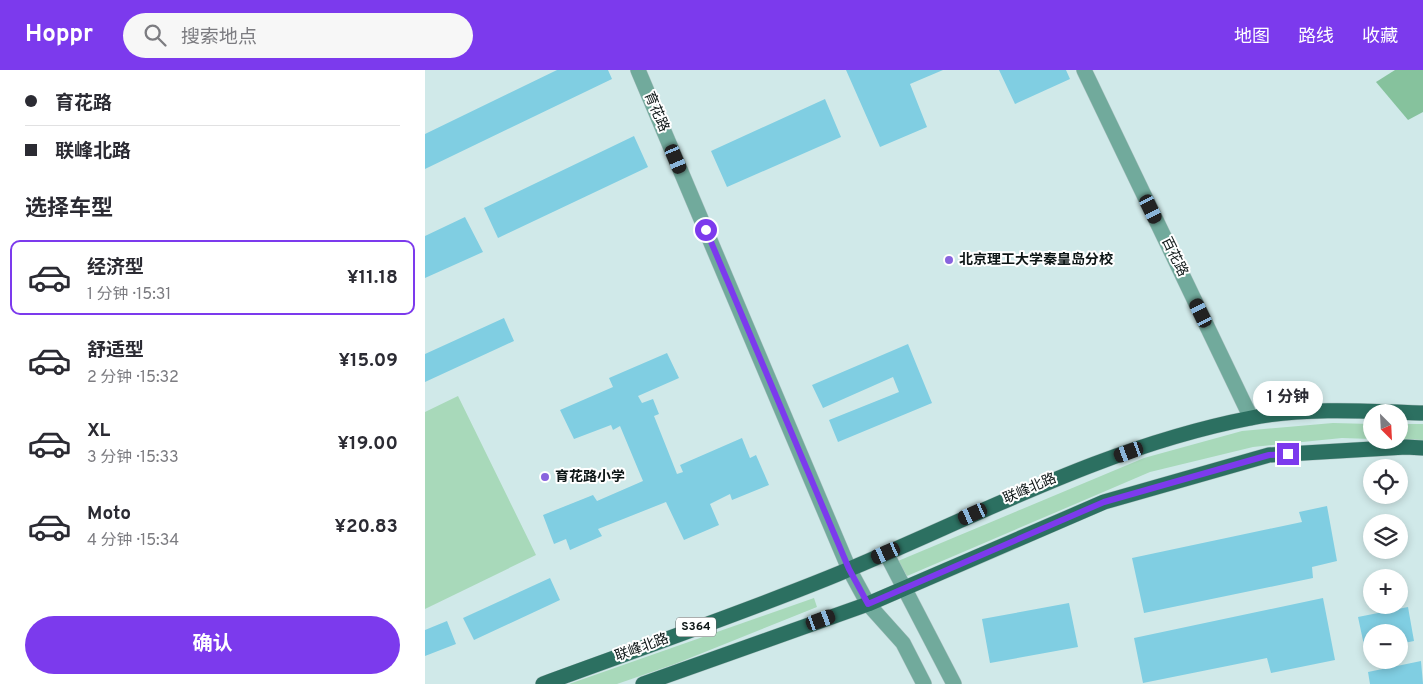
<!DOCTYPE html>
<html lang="zh">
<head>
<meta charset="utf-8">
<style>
	:root { --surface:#fff; --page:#f7f7f7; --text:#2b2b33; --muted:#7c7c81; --line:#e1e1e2; --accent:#7c3aed }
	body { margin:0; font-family:Overpass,"Noto Sans SC",sans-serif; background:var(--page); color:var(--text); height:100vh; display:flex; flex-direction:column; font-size:19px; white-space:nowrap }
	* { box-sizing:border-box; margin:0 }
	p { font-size:16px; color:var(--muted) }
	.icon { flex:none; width:28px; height:28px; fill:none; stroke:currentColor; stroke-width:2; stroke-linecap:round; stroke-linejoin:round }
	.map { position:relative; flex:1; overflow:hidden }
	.drawer { display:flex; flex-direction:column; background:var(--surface); width:425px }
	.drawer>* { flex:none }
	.hud { display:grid; align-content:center; height:110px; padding:0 25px; background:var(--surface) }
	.needle { width:32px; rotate:156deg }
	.buttons { position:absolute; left:938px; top:334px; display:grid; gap:10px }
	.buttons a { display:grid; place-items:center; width:45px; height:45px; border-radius:50%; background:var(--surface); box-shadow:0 2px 8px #0003; font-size:25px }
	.end { position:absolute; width:22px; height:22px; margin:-11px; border:6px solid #7c3aed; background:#fff; box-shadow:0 0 0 2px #fff }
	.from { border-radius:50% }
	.bubble { position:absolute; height:35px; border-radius:18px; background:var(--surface); box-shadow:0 2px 8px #0003; font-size:16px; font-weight:700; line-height:35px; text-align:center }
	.car { position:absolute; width:15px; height:30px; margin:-15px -8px; border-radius:6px; box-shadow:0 0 4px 1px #0007; background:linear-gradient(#222 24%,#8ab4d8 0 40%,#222 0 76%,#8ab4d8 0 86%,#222 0) }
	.hud b { display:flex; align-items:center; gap:18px; height:48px; font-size:19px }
	.hud b+b { border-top:1px solid var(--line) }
	.hud i { width:12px; height:12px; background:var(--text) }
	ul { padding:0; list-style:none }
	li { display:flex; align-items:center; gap:15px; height:75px; margin:0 10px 8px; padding:0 15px; border:2px solid transparent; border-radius:10px }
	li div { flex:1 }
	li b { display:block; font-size:19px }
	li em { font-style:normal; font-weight:700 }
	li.on { border-color:var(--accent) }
	li>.icon { width:45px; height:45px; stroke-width:1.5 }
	h2 { padding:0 25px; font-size:22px; line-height:60px }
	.button { display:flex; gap:10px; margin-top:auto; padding:10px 25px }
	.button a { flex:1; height:58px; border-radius:30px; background:var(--accent); color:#fff; font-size:20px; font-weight:700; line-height:58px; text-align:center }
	header { display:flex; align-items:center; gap:30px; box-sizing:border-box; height:70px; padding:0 25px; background:var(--accent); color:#fff }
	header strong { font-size:24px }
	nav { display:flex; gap:28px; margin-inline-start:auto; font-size:18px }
	.search { width:350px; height:45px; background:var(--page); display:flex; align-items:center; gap:12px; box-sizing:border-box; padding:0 18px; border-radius:28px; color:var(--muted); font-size:19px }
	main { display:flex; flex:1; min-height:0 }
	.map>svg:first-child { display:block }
	.green { fill:#a8d9ba }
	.forest { fill:#86c29d }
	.building { fill:#80cee2 }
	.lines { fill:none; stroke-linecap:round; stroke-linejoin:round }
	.minor-casing { stroke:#adc3c3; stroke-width:16 }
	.tertiary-casing { stroke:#adc3c3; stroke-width:16 }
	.primary-casing { stroke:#adc3c3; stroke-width:16 }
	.minor { stroke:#71aa9c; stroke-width:15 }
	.tertiary { stroke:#71aa9c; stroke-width:15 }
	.primary { stroke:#2c7061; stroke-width:15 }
	.route { stroke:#7c3aed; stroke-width:6 }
	.poi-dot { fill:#8863de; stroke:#fff; stroke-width:2 }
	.labels { text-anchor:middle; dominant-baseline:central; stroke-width:4; stroke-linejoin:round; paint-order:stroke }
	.shield { fill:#fff; stroke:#565c5c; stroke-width:1 }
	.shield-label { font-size:12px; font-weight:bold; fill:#0d1616 }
	.street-label { font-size:14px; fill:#0d1616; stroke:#fff }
	.poi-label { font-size:14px; font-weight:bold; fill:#0d1616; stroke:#fff; text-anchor:start }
</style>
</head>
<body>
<header>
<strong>Hoppr</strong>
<div class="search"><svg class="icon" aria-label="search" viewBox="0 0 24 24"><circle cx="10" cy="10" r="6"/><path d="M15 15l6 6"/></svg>搜索地点</div>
<nav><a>地图</a><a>路线</a><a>收藏</a></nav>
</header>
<main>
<section class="drawer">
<div class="hud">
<b><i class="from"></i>育花路</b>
<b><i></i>联峰北路</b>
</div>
<h2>选择车型</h2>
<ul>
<li class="on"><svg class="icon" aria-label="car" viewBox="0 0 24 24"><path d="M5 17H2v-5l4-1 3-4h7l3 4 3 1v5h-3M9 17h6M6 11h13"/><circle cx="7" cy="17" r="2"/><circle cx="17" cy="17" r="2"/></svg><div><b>经济型</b><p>1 分钟 · 15:31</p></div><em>¥11.18</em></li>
<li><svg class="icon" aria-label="car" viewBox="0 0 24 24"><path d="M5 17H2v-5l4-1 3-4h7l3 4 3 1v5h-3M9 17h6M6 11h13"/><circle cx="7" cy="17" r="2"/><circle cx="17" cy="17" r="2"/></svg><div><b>舒适型</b><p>2 分钟 · 15:32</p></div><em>¥15.09</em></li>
<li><svg class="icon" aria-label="car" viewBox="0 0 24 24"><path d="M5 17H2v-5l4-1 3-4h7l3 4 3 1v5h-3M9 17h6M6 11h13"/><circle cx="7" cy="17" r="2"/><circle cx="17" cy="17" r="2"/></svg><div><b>XL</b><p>3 分钟 · 15:33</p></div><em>¥19.00</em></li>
<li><svg class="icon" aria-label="car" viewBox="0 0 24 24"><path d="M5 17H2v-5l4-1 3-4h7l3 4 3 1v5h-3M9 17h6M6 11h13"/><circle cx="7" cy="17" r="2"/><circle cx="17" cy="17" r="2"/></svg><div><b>Moto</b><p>4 分钟 · 15:34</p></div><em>¥20.83</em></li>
</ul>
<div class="button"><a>确认</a></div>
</section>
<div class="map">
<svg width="998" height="614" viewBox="0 0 998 614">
	<rect width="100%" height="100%" fill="#d0e9e9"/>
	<path class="green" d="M33 326 111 485 0 539V342Z
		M908 353 946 354V369L917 368 828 377 725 402 482 506 473 491 719 388 817 361Z
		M974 354H998V370L974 369Z
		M389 528 392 537 250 594 192 614H144Z"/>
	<path class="forest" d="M970 0H998V42L983 50 951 12Z"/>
	<path class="building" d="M132 0H183L187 9 0 99V64Z
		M421 0H518L485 14 502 57 455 77Z
		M574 0H641L645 9 590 34Z
		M400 29 416 67 302 117 286 81Z
		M209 66 223 97 73 168 59 138Z
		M40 147 58 182 0 208V166Z
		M79 248 89 271 0 312V284Z
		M483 274 507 333 413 372 404 350 474 322 468 307 398 338 387 315Z
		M242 283 254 308 213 326 217 333 228 329 234 344 229 346 252 404 258 402 255 395 317 368 325 388 331 385 344 415 307 430 305 424 285 434 294 455 259 470 241 432 173 459 177 466 145 480 141 469 129 474 118 445 168 425 172 431 218 411 195 356 188 360 186 355 149 369 135 340 188 317 184 308Z
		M902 436 912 491 887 497 888 508 719 543 707 488 877 452 874 442Z
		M125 508 135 530 49 570 38 548Z
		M898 528 910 590 846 603 842 588 718 613 709 568Z
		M644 533 653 577 565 593 557 549Z
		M983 537 989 571 974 574V562H946V579L940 580 933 547Z
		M22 551 31 574 0 586V560Z
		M996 591 998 614H945L943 602Z"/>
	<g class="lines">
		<defs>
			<path id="minor" d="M659 0 826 348
				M424 499 443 534"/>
			<path id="tertiary" d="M213 0 424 499
				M461 483 529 614
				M443 534 478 573 499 614"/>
			<path id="primary" d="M118 614C213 579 309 546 403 508 543 451 676 377 826 348 878 337 944 341 998 343
				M218 614 443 534 679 432 844 385 981 377 998 378"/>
		</defs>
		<use href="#minor" class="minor-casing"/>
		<use href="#tertiary" class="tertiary-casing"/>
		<use href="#primary" class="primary-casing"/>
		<use href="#minor" class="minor"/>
		<use href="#tertiary" class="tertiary"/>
		<use href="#primary" class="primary"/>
	</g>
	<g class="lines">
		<path class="route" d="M281 160 424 499 443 534 679 432 844 385 863 384"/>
	</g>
	<g class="poi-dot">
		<circle cx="524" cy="190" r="5"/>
		<circle cx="120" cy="407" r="5"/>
	</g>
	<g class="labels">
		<rect class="shield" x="251" y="547.5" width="40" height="19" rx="4"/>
		<g class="shield-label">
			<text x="271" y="557">S364</text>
		</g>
		<g class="street-label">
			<text transform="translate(231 42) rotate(67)">育花路</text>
			<text transform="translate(749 187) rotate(64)">百花路</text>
			<text transform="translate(605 419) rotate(-23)">联峰北路</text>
			<text transform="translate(217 578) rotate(-20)">联峰北路</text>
		</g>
		<g class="poi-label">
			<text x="534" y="190">北京理工大学秦皇岛分校</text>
			<text x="130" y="407">育花路小学</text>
		</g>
	</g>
</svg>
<div class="buttons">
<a><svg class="needle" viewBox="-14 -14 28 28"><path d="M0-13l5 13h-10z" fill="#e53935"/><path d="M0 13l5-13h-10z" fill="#7c7c81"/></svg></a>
<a><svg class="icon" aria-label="locate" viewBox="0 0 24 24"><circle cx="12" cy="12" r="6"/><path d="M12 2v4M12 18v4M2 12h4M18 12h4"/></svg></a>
<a><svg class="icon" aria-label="layers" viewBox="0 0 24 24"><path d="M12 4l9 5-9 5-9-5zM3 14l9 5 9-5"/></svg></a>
<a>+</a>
<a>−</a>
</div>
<i class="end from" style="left:281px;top:160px"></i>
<i class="end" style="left:863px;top:384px"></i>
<div class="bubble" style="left:828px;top:311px;width:70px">1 分钟</div>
<i class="car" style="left:251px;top:89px;rotate:157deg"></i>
<i class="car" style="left:726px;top:139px;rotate:154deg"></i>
<i class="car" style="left:776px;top:243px;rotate:334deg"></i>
<i class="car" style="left:704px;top:382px;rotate:250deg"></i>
<i class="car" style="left:548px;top:444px;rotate:246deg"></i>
<i class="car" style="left:461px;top:483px;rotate:246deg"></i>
<i class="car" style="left:396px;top:550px;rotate:70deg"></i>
</div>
</main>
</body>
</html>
